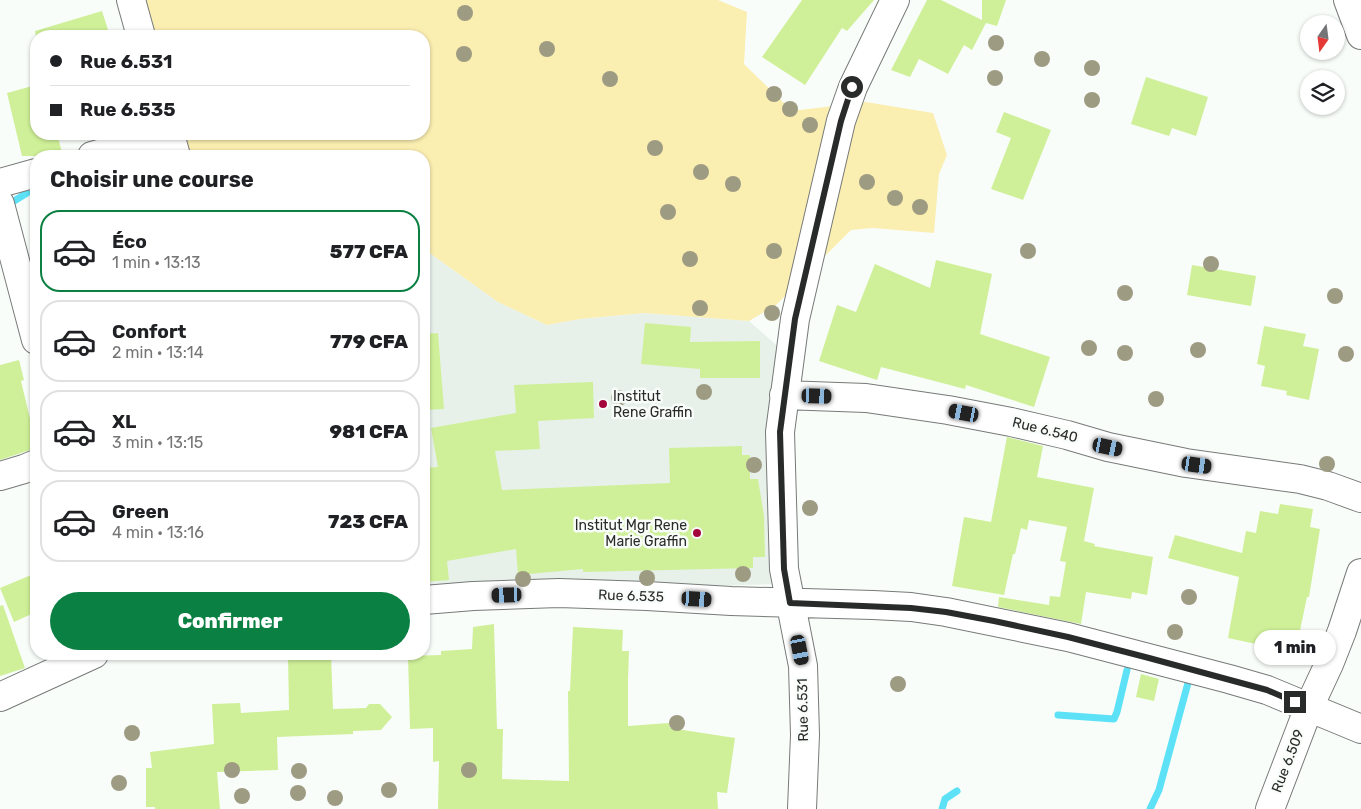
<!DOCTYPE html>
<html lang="fr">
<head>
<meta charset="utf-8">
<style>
	:root { --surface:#fff; --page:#f2f2f2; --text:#202124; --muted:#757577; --line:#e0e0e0; --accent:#0b8043 }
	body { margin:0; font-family:Rubik,sans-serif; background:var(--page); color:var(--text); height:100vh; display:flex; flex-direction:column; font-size:19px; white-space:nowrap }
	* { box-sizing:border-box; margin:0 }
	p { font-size:16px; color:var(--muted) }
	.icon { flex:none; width:28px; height:28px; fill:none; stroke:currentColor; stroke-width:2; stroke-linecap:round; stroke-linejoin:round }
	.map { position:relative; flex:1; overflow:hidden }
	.sheet { position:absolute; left:30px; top:150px; width:400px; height:510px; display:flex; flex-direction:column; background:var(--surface); border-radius:20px; box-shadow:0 1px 4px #0004 }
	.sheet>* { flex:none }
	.banner { position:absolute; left:30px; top:30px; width:400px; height:110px; border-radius:20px; box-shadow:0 1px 4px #0004; display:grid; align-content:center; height:110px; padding:0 20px; background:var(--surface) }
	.needle { width:32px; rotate:194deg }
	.buttons { position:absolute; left:1300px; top:15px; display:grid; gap:10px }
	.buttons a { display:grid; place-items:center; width:45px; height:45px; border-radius:50%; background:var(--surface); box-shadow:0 1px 4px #0004; font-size:25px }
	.end { position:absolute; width:22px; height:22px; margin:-11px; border:6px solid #292b2a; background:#fff; box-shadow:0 0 0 2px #fff }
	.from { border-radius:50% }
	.bubble { position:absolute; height:35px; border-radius:18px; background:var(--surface); box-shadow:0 1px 4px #0004; font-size:16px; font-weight:800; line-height:35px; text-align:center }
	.car { position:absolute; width:15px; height:30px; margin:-15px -8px; border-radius:6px; box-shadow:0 0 4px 1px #0007; background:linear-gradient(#222 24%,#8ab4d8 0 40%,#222 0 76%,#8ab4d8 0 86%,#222 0) }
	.banner b { display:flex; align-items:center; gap:18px; height:48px; font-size:19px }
	.banner b+b { border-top:1px solid var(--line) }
	.banner i { width:12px; height:12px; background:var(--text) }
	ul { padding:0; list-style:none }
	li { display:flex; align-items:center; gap:15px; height:82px; margin:0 10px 8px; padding:0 10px; border:2px solid var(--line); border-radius:20px }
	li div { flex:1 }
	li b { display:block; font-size:19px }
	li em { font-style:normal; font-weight:800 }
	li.selected { border-color:var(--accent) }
	li>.icon { width:45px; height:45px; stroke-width:1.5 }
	h2 { padding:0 20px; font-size:22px; line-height:60px }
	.cta { display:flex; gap:10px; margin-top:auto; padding:10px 20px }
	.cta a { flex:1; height:58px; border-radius:30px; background:var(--accent); color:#fff; font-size:20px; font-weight:800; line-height:58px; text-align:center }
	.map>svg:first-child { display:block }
	.built { fill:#e7f1ea }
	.green { fill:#fbeeb1 }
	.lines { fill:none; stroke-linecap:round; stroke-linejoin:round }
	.stream { stroke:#5ce1f6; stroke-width:7 }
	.building { fill:#cff098 }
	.minor-casing { stroke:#777a78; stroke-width:30 }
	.minor { stroke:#fff; stroke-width:28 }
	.tree { fill:#9e9b83 }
	.route { stroke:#292b2a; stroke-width:6 }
	.poi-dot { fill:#a3063a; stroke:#f9fdfa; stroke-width:2 }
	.labels { text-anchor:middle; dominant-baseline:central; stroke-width:5; stroke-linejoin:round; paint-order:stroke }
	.poi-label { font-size:14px; fill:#292b2a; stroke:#f9fdfa; text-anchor:start }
	.street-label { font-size:14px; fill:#292b2a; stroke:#f9fdfa }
</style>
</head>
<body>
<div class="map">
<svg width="1361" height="809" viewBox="0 0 1361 809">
	<rect width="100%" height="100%" fill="#f9fdfa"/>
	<path class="built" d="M424 249 498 302 547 325 580 319 644 313 749 321 790 357 779 584 424 593Z"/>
	<path class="green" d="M143 0H718L747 12 744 64 790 109 800 110 866 102 933 113 947 155 939 174 934 233 873 228 851 230 776 305 749 321 644 313 580 319 547 325 498 302 424 249V156H187L181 134H424V36H153Z"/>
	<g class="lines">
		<path class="stream" d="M6 206 27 193
			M1058 715 1114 719 1117 712 1127 670
			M942 809 945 799 957 791
			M1150 809 1159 790 1188 683"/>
	</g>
	<path class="building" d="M802 0H874L847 31 842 28 805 85 762 57Z
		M927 0H941L982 20V0H1006L997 26 986 23 972 50 964 45 948 74 919 59 910 77 891 70Z
		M102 11 110 36H36L35 31Z
		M1146 77 1208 97 1196 136 1172 128 1169 136 1131 124Z
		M36 85V134H57L63 156H22L7 93Z
		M1004 112 1051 130 1023 200 991 189 1011 138 996 132Z
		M936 260 992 274 980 334 1050 357 1034 407 966 385 965 389 881 367 877 380 819 361 837 305 856 312 875 264 930 288Z
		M1192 265 1256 276 1251 306 1187 295Z
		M645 323 691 327 690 342 760 341V378H700V369L641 364Z
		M1264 326 1306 334 1303 346 1319 349 1309 400 1286 395 1287 391 1261 386 1265 366 1257 364Z
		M438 333 444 409 424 410V334Z
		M19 360 24 380 21 381 32 427 36 426V449L30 450 0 460V365Z
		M593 382 594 418 538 421 540 449 495 451 502 490 670 483 669 448 742 446V455H750V479H758L764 516 765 557H753V568L583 572V569L518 575 516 549 447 561 449 580 424 582V468L438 467 431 428 516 413 514 385Z
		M1007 437 1043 446 1037 477 1094 488 1084 541 1095 544 1094 546 1153 557 1147 595 1132 592 1131 599 1086 592 1081 624 998 607 999 597 1049 605 1050 596 1060 597 1066 562 1060 561 1067 527 1029 520 1027 530 1021 528 1015 554H1013L1004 595 952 586 964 517 991 522Z
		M1280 504 1313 509 1310 527 1320 529 1309 597H1307L1298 640 1273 635 1270 647 1228 638 1239 577 1168 558 1175 535 1242 553 1246 531 1256 533 1260 511 1278 514Z
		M36 573V612L14 622 0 588Z
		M3 605 25 668 0 676V606Z
		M494 624 497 729H503L502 779 569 781 568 691H570L573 627 623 630 622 651H629L628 680V726L669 723 670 728 735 738 727 793 717 792 718 809H438L439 761 433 762V728L410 729 408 656 441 655V651L472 649 473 627Z
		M310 654H331L333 709 366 708 369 704H380L392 717 381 730 353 731V734L277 737 278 770 217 772 220 809H155V807H146V768H152L150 752 214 744 212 704 240 703 241 713 289 710 288 657 310 656Z
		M1141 674 1159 679 1154 701 1136 697Z"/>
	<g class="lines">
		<defs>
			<path id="minor" d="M131 0 141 36
				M1348 0 1361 35
				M170 134 176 156
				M92 156 169 134
				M0 183 36 173
				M0 204 36 340
				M784 395 866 398 948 410 1011 422 1067 435 1108 447 1186 463 1300 479 1328 486 1361 498
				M0 476 24 469 36 464
				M424 600 473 596 559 593 647 596 731 601 873 605 911 607 946 612 1068 637 1229 679 1267 690 1361 729
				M0 697 94 654
				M802 809 805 735 803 666 784 569 780 432 795 319 841 121 853 87 895 0
				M1270 809 1309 707 1329 664 1342 631 1361 573"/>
		</defs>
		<use href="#minor" class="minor-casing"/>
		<use href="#minor" class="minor"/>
	</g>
	<g class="tree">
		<circle cx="465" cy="13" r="8"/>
		<circle cx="996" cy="43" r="8"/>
		<circle cx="547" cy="49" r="8"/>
		<circle cx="464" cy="54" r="8"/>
		<circle cx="1042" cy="59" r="8"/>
		<circle cx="1092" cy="68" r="8"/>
		<circle cx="995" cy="78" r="8"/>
		<circle cx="610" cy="79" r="8"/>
		<circle cx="774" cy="94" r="8"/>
		<circle cx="1092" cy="100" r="8"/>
		<circle cx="790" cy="109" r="8"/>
		<circle cx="810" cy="125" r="8"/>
		<circle cx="655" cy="148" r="8"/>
		<circle cx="701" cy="172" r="8"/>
		<circle cx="867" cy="182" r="8"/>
		<circle cx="733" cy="184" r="8"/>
		<circle cx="895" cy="198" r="8"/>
		<circle cx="920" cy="207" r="8"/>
		<circle cx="668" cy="212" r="8"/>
		<circle cx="774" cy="251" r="8"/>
		<circle cx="1028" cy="251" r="8"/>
		<circle cx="690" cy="259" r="8"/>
		<circle cx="1211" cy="264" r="8"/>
		<circle cx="1125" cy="293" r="8"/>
		<circle cx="1335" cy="296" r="8"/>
		<circle cx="700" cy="308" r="8"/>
		<circle cx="772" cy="313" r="8"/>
		<circle cx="1089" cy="348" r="8"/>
		<circle cx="1198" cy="350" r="8"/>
		<circle cx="1125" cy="353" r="8"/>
		<circle cx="1346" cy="354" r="8"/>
		<circle cx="704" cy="392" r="8"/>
		<circle cx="619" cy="398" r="8"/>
		<circle cx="1156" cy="399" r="8"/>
		<circle cx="1327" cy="464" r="8"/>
		<circle cx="754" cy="465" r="8"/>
		<circle cx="810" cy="508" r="8"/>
		<circle cx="743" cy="574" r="8"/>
		<circle cx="647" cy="578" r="8"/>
		<circle cx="523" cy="579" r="8"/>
		<circle cx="1189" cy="597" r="8"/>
		<circle cx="1175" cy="632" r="8"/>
		<circle cx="898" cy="684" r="8"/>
		<circle cx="677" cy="723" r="8"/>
		<circle cx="132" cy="733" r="8"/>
		<circle cx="232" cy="770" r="8"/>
		<circle cx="469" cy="770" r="8"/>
		<circle cx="299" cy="771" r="8"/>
		<circle cx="119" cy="783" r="8"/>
		<circle cx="389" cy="790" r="8"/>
		<circle cx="298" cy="793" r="8"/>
		<circle cx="242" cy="796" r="8"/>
		<circle cx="335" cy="798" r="8"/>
	</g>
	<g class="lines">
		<path class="route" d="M852 87 841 121 795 319 780 432 784 569 790 603 911 608 946 612 994 621 1068 637 1149 658 1267 690 1295 702"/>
	</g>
	<g class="poi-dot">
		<circle cx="603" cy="404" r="5"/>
		<circle cx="697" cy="533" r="5"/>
	</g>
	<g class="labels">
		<g class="poi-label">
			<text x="613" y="396">Institut<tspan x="613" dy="16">Rene Graffin</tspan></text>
			<text x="687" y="525" text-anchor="end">Institut Mgr Rene<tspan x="687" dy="16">Marie Graffin</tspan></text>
		</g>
		<g class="street-label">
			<text transform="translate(1045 430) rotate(14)">Rue 6.540</text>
			<text transform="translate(631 596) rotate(2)">Rue 6.535</text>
			<text transform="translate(803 710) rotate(-91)">Rue 6.531</text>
			<text transform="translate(1288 761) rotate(-69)">Rue 6.509</text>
		</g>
	</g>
</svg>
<div class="buttons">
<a><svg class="needle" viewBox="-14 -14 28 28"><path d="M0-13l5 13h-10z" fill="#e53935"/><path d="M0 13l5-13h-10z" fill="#757577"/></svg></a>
<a><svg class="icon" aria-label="layers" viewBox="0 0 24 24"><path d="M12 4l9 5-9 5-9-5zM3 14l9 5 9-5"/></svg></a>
</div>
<i class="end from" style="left:852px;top:87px"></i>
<i class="end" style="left:1295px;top:702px"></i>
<div class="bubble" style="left:1254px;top:630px;width:82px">1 min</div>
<i class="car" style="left:817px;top:396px;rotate:92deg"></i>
<i class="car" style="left:964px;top:413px;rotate:281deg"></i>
<i class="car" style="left:1108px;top:447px;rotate:102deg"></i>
<i class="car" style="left:1197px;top:465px;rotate:98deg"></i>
<i class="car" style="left:507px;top:595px;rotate:268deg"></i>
<i class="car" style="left:697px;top:599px;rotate:93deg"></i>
<i class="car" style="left:800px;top:650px;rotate:169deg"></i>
<div class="banner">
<b><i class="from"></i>Rue 6.531</b>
<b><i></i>Rue 6.535</b>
</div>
<section class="sheet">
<h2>Choisir une course</h2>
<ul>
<li class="selected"><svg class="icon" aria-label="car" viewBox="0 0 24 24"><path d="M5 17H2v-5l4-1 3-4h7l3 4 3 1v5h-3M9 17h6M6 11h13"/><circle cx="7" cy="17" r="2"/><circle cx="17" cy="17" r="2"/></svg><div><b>Éco</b><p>1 min · 13:13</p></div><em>577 CFA</em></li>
<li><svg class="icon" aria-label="car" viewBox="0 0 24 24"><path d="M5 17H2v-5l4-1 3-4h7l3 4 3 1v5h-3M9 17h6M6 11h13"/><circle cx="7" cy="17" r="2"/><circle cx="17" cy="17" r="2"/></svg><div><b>Confort</b><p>2 min · 13:14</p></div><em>779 CFA</em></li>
<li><svg class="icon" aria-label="car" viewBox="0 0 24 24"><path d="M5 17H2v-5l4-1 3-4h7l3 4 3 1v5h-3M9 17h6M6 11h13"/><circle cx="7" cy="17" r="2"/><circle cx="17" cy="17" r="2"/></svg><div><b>XL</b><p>3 min · 13:15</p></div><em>981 CFA</em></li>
<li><svg class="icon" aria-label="car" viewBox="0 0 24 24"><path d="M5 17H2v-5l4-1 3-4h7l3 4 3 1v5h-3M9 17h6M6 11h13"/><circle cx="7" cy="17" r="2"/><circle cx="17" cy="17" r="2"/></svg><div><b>Green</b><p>4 min · 13:16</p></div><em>723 CFA</em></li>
</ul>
<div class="cta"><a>Confirmer</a></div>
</section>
</div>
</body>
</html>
